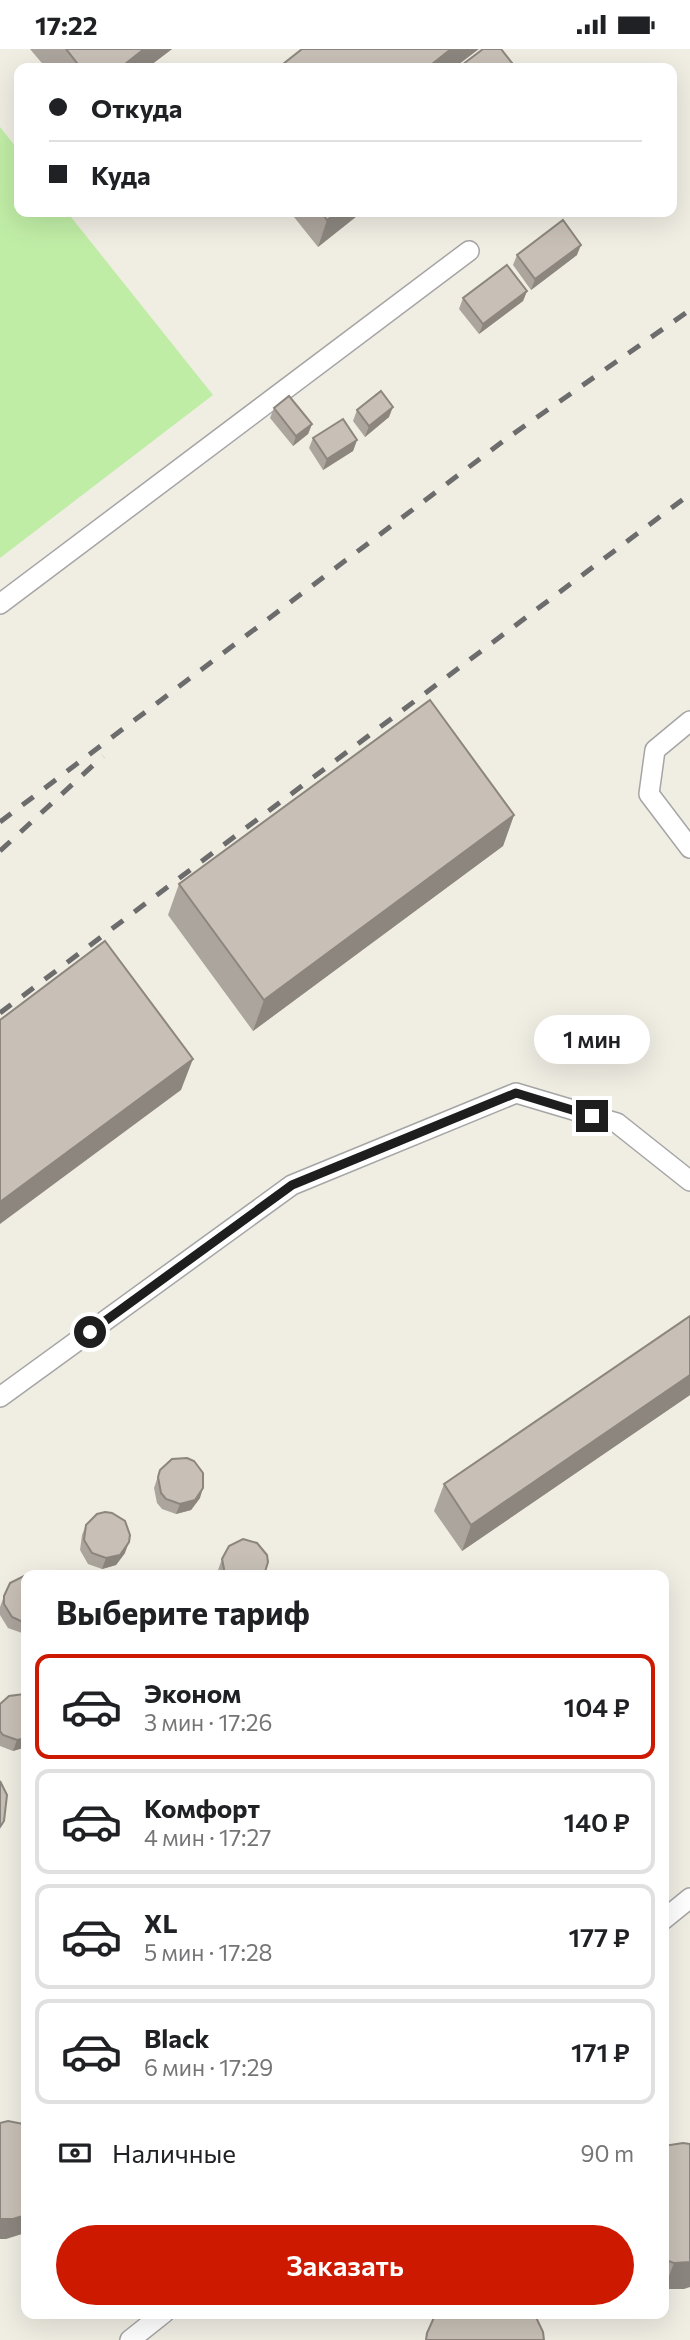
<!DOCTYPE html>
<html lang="ru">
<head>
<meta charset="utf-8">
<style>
	:root { --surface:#fff; --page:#f2f2f2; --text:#202124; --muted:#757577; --line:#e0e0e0; --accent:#cc1900 }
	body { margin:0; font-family:Commissioner,sans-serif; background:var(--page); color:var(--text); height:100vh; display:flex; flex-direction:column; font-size:26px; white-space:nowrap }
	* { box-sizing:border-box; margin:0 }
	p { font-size:23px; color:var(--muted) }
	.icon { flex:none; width:38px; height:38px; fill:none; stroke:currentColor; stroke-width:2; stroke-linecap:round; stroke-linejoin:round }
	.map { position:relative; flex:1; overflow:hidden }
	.drawer { position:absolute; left:21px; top:1521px; width:648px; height:749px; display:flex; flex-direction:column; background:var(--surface); border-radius:14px; box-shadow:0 7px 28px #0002 }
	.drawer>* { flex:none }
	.top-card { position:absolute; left:14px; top:14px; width:663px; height:154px; border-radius:14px; box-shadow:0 7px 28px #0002; display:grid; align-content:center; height:154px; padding:0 35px; background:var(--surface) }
	.end { position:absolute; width:32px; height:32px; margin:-16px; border:9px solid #1e1e1e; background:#fff; box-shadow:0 0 0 4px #fff }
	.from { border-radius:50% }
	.bubble { position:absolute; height:49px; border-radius:24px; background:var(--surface); box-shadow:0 7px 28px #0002; font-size:23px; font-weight:600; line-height:49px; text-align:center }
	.top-card b { display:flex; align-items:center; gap:24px; height:66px; font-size:26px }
	.top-card b+b { border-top:2px solid var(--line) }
	.top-card i { width:18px; height:18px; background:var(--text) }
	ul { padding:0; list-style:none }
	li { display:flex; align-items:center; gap:21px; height:105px; margin:0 14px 10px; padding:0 21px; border:4px solid var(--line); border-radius:14px }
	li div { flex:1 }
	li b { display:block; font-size:26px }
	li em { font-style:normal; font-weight:600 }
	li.selected { border-color:var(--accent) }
	li>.icon { width:63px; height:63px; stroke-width:1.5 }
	h2 { padding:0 35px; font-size:32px; line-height:84px }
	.pay { display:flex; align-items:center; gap:18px; height:77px; padding:0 35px; font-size:26px }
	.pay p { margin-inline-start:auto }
	.primary-button { display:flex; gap:14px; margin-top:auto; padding:14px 35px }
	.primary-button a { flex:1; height:80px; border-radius:42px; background:var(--accent); color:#fff; font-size:28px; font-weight:600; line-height:80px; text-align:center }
	.status { display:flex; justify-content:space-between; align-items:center; height:49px; padding:0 35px; background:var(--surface); direction:ltr }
	.status svg { height:19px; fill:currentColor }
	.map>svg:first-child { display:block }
	.grass { fill:#c0eda6 }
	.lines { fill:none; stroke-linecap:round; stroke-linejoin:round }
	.lane-casing { stroke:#a5a5a5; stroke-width:22 }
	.lane { stroke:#fff; stroke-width:19 }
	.rail { stroke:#6c6c6c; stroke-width:5; stroke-dasharray:14 14; stroke-linecap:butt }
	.wall { fill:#aca59d }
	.shaded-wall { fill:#8c867f }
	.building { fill:#c8c0b6; stroke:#8c867f; stroke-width:2 }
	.route { stroke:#1e1e1e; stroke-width:9 }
</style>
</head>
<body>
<div class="status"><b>17:22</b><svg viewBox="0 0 49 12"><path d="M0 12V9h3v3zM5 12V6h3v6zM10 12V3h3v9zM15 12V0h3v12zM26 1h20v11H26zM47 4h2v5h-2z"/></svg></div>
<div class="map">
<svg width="690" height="2291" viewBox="0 0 690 2291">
	<rect width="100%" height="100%" fill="#f0ede3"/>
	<path class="grass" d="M0 78 19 102V163H67L213 346 0 509Z"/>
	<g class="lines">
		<defs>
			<path id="lane" d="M0 555 469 202
				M690 672 655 701 649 745 690 799
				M0 1348 292 1136 516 1044 617 1074 690 1132
				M663 1871 690 1849
				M130 2291 164 2264"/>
		</defs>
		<use href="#lane" class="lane-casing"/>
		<use href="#lane" class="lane"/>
		<path class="rail" d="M0 773 506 390 690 261
			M0 802 103 707
			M0 964 690 445"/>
	</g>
	<path class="wall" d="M30 0H172L147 19H46Z
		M296 163H362L318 198 294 168Z
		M517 206H577L531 241 513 216Z
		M527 242 523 252 479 285 459 260 463 249Z
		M274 359 312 375 308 385 293 397 270 369Z
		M357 361 389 368 365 388 353 372Z
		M313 389 357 391 353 402 323 421 309 399Z
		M514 766 503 797 253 982 168 866 179 835Z
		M690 1267V1346L462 1502 434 1462 444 1435Z
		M160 1421 200 1449 191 1461 176 1465 162 1460 157 1454 154 1439Z
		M86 1476 125 1504 116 1516 102 1520 88 1515 80 1501 82 1486Z
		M222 1510 264 1526H219L218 1521Z
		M26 1527V1584H22L8 1579 0 1566V1558L4 1547Z
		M26 1646V1698L13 1702 0 1697V1655Z
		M663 2097 684 2240H663Z"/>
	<path class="shaded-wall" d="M144 0H172L147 19H120Z
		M451 0H479L454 19H427Z
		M338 163H362L318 198 327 171Z
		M581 196 577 206 531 241 535 230Z
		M527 242 523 252 479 285 483 275Z
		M393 358 389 368 365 388 369 377Z
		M312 375 308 385 293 397 296 387Z
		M357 391 353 402 323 421 327 410Z
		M514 766 503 797 253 982 264 951Z
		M193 1010 181 1041 0 1175V1153Z
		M690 1326V1346L462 1502 471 1476Z
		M203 1439 200 1449 191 1461 176 1465 180 1455Z
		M129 1493 125 1504 116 1516 102 1520 106 1509Z
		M26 1573V1584H22L25 1574Z
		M26 1689V1698L13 1702 17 1691Z
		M26 2166V2182L22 2185 6 2190H0V2170Z
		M690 2213V2238L684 2240H664L674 2214Z"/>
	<path class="building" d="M66 0H144L120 19H81Z
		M302 0H451L427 19H278Z
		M483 0H501L516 19H458Z
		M321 163H338L327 171Z
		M563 171 581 196 535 230 517 206Z
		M507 216 527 242 483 275 463 249Z
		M381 342 393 358 369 377 357 361Z
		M289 347 312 375 296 387 274 359Z
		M343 370 357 391 327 410 313 389Z
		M430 651 514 766 264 951 179 835Z
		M105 892 193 1010 0 1153V971Z
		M690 1267V1326L471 1476 444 1435Z
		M187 1409 194 1412 203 1424V1439L195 1451 180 1455 166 1450 161 1444 158 1428 160 1421 172 1410Z
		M105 1463 112 1464 125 1472 130 1486 129 1493 120 1506 106 1509 92 1504 84 1491 86 1476 97 1465Z
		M243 1490 257 1494 267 1506 268 1513 264 1526 225 1525 222 1510 229 1497Z
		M24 1527H26L25 1574 12 1568 4 1555V1547L10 1534Z
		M24 1645 26 1646V1689L17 1691 3 1686 0 1682V1655L9 1647Z
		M0 1732 7 1746 4 1772 0 1778Z
		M8 2072 23 2075 26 2077V2166L13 2170H0V2074Z
		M683 2094 690 2095V2213L674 2214 663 2210V2097Z
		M436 2264H534L543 2283 544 2291H426L427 2284Z"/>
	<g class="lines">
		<path class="route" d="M90 1283 292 1136 516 1044 592 1067"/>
	</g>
</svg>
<i class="end from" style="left:90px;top:1283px"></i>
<i class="end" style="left:592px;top:1067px"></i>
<div class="bubble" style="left:534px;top:966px;width:116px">1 мин</div>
<div class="top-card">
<b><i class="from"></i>Откуда</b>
<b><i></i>Куда</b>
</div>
<section class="drawer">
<h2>Выберите тариф</h2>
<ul>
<li class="selected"><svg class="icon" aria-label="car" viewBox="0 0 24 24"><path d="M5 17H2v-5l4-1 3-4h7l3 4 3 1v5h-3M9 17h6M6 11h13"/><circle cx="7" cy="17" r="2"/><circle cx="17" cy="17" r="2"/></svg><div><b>Эконом</b><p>3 мин · 17:26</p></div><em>104 ₽</em></li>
<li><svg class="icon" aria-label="car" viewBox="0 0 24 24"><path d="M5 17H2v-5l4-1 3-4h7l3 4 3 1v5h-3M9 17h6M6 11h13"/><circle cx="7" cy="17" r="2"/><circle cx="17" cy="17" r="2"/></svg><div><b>Комфорт</b><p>4 мин · 17:27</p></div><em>140 ₽</em></li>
<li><svg class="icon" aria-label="car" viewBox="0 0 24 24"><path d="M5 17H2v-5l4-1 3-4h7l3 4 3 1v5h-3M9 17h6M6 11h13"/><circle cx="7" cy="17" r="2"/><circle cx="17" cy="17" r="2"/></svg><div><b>XL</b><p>5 мин · 17:28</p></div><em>177 ₽</em></li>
<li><svg class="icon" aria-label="car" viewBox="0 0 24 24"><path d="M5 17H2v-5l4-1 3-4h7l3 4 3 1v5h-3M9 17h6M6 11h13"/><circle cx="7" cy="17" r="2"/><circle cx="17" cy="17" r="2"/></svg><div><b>Black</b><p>6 мин · 17:29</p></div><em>171 ₽</em></li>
</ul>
<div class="pay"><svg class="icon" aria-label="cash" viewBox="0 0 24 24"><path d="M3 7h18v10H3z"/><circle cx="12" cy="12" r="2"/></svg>Наличные<p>90 m</p></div>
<div class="primary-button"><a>Заказать</a></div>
</section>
</div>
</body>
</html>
